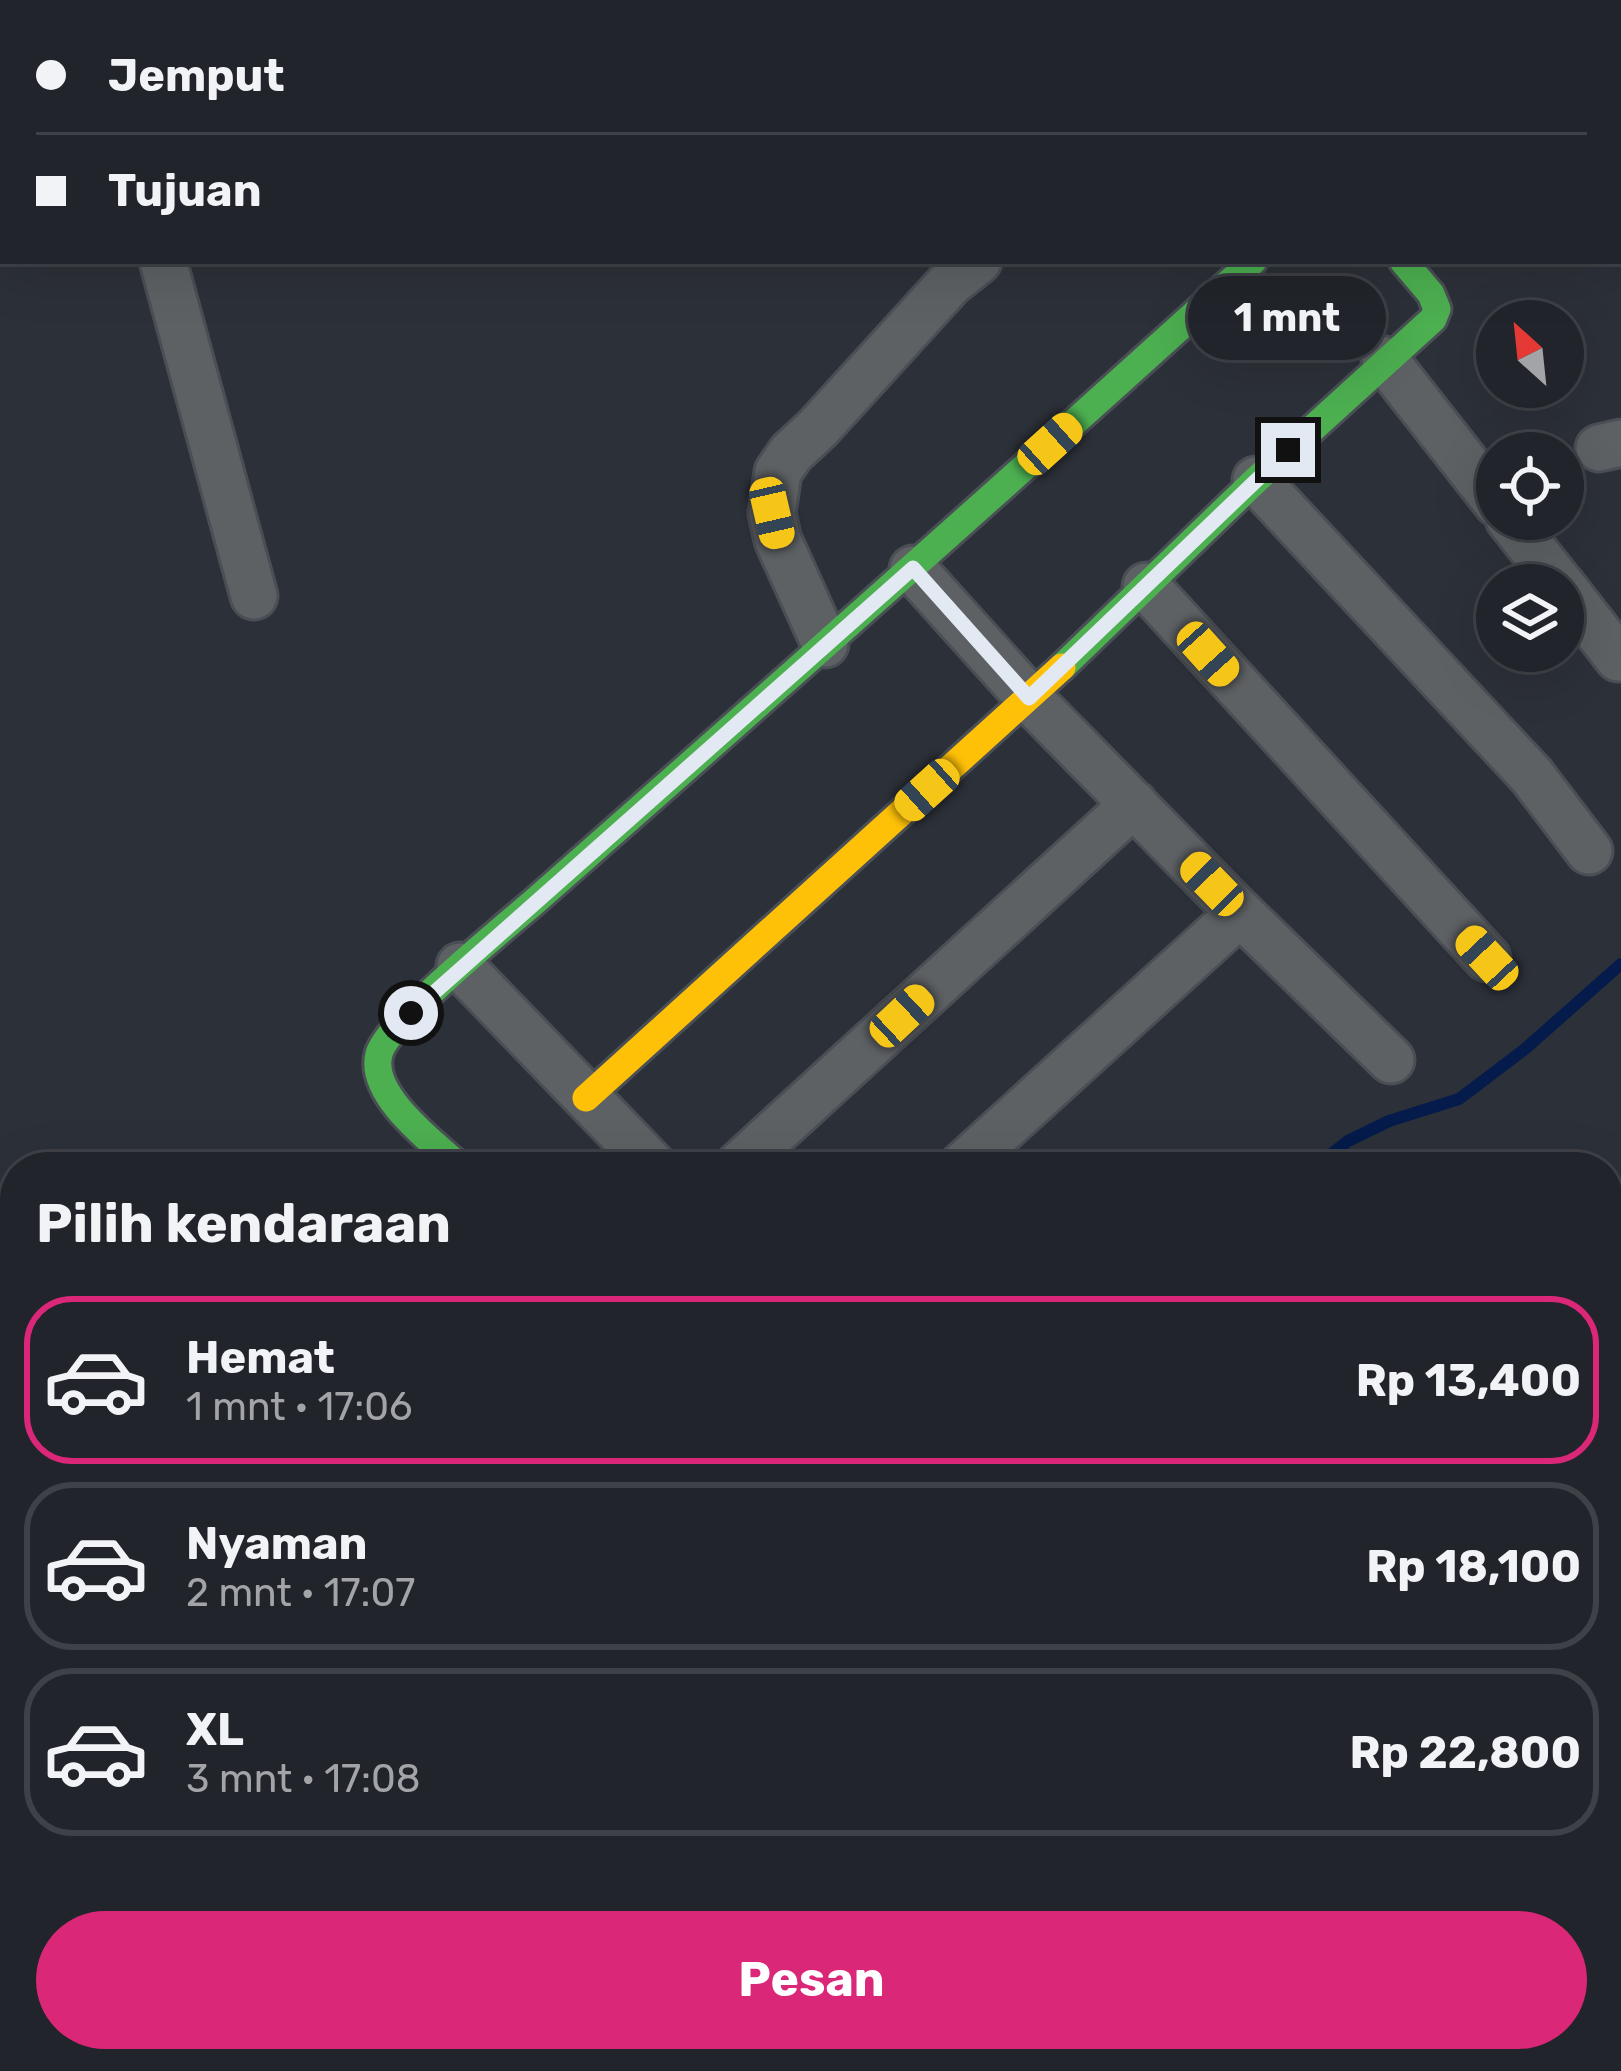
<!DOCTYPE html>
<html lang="id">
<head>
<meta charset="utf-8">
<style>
	:root { --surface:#21242a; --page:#292c32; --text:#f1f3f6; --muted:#a2a4a8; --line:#3e4147; --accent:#db2777 }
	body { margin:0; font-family:Rubik,sans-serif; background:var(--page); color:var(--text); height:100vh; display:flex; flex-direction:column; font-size:45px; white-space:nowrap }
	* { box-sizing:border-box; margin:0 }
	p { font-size:39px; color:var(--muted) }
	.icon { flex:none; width:66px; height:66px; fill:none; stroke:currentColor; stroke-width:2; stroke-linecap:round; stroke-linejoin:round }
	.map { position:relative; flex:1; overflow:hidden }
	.details { position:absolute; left:0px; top:1152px; width:1623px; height:921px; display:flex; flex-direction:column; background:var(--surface); border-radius:48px 48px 0 0; box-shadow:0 12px 48px #0002,0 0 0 3px var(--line) }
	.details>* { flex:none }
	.banner { position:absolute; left:0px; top:0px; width:1623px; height:264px; box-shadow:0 12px 48px #0002,0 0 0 3px var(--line); display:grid; align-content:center; height:264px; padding:0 36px; background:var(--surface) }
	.needle { width:78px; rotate:333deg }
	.controls { position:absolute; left:1476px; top:300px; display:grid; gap:24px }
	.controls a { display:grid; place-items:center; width:108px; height:108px; border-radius:50%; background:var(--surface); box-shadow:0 12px 48px #0002,0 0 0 3px var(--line); font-size:60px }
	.end { position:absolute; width:54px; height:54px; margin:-27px; border:15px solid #e3e9f2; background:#111; box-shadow:0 0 0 6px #111 }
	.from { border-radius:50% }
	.bubble { position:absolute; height:84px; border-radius:42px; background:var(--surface); box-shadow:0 12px 48px #0002,0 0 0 3px var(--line); font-size:39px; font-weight:700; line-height:84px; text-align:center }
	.car { position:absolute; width:36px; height:72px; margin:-36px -18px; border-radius:15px; box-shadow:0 0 9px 3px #0007; background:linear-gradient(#f5c518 24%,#345 0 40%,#f5c518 0 76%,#345 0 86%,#f5c518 0) }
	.banner b { display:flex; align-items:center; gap:42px; height:114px; font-size:45px }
	.banner b+b { border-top:3px solid var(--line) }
	.banner i { width:30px; height:30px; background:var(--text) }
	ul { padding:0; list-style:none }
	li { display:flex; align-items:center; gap:36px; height:168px; margin:0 24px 18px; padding:0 12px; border:6px solid var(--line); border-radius:48px }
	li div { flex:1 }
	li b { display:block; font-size:45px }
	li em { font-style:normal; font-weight:700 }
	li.active { border-color:var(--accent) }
	li>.icon { width:108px; height:108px; stroke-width:1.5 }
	h2 { padding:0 36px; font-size:54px; line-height:144px }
	.action { display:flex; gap:24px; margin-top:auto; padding:24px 36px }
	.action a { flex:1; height:138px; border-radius:72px; background:var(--accent); color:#fff; font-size:48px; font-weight:700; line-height:138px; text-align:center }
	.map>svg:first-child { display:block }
	.cemetery { fill:url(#cemetery-stones) }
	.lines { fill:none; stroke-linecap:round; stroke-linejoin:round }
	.stream { stroke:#041b4b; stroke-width:12 }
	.street-casing { stroke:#4a4e55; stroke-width:51 }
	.fast-casing { stroke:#4a4e55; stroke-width:33 }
	.slow-casing { stroke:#4a4e55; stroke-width:33 }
	.street { stroke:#5e6164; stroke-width:45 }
	.fast { stroke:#4caf50; stroke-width:27 }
	.slow { stroke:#ffc107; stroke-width:27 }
	.route { stroke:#e3e9f2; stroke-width:15 }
</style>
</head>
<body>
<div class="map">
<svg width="1621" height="2071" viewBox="0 0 1621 2071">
	<defs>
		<pattern id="cemetery-stones" width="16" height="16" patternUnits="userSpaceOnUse" patternTransform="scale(3)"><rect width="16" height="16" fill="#223b68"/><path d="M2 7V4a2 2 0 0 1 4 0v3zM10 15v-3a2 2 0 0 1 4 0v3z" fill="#42577e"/></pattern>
	</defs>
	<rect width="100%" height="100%" fill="#2c3038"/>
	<path class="cemetery" d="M1608 1981 1621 1984V2071H1172L1176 2058H1608Z"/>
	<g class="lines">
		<path class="stream" d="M1315 1167 1348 1141 1389 1121 1459 1099 1525 1049 1621 964
			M333 2071 357 2058"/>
		<defs>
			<path id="street" d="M78 0 79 3
				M487 0 488 3
				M1479 0 1480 3
				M0 123H3
				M163 261 254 596
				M1385 360 1497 503
				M1599 448 1621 443
				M1256 480 1532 776 1589 851
				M1509 519 1561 585
				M913 569 1029 698 1238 911 1224 928 961 1167
				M1146 586 1487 958
				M1563 587 1618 658
				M825 644 778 540 772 513 778 472 791 453 818 428 950 283 978 261
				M1238 911 1391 1060
				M460 966 654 1167
				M737 1167 1134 804
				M1608 1690 1621 1685
				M1608 1752 1621 1746
				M1608 1916 1621 1910
				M545 2058 551 2071
				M719 2058 726 2071
				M897 2058 904 2071
				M1050 2058 1057 2071
				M456 2071 481 2058
				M1132 2071 1140 2058"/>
			<path id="fast" d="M1062 667 1256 480 1433 319 1437 309 1431 294 1403 261
				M460 1167C434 1143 368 1095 379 1054 386 1024 505 927 534 902 775 690 1015 477 1253 261"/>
			<path id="slow" d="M586 1098 1062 667"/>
		</defs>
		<use href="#street" class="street-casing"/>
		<use href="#fast" class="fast-casing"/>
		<use href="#slow" class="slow-casing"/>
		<use href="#street" class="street"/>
		<use href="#fast" class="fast"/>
		<use href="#slow" class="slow"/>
	</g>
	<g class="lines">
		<path class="route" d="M411 1013 913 568 1029 698 1288 450"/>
	</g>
</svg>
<div class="controls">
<a><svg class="needle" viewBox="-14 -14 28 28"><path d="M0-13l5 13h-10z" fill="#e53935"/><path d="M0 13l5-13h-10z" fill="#a2a4a8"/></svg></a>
<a><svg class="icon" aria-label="locate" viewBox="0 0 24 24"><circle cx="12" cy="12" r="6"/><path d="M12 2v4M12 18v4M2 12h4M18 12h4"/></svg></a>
<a><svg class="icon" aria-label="layers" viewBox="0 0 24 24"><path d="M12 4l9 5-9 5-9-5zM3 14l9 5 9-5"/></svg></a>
</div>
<i class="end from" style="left:411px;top:1013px"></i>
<i class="end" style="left:1288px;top:450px"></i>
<div class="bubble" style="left:1188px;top:276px;width:198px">1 mnt</div>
<i class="car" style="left:1050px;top:444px;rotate:48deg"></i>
<i class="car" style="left:772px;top:513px;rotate:167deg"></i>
<i class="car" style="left:1208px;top:654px;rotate:138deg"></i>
<i class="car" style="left:927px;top:790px;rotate:228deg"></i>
<i class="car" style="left:1212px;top:884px;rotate:316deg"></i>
<i class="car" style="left:1487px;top:958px;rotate:317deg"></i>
<i class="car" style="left:902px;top:1016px;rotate:47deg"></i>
<div class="banner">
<b><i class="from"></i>Jemput</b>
<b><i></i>Tujuan</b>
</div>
<section class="details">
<h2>Pilih kendaraan</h2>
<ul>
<li class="active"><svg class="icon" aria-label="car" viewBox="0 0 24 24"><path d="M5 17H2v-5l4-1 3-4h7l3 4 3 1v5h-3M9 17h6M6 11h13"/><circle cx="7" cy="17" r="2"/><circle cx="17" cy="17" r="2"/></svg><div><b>Hemat</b><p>1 mnt · 17:06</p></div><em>Rp 13,400</em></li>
<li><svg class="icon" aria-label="car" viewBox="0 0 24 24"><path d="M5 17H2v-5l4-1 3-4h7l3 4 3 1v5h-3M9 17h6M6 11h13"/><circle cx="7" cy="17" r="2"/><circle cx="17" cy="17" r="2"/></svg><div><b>Nyaman</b><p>2 mnt · 17:07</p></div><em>Rp 18,100</em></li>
<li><svg class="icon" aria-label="car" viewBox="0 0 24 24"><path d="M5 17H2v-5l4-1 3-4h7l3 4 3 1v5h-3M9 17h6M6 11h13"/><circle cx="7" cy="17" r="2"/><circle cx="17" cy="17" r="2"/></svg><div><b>XL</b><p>3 mnt · 17:08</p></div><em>Rp 22,800</em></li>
</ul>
<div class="action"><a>Pesan</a></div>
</section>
</div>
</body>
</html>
